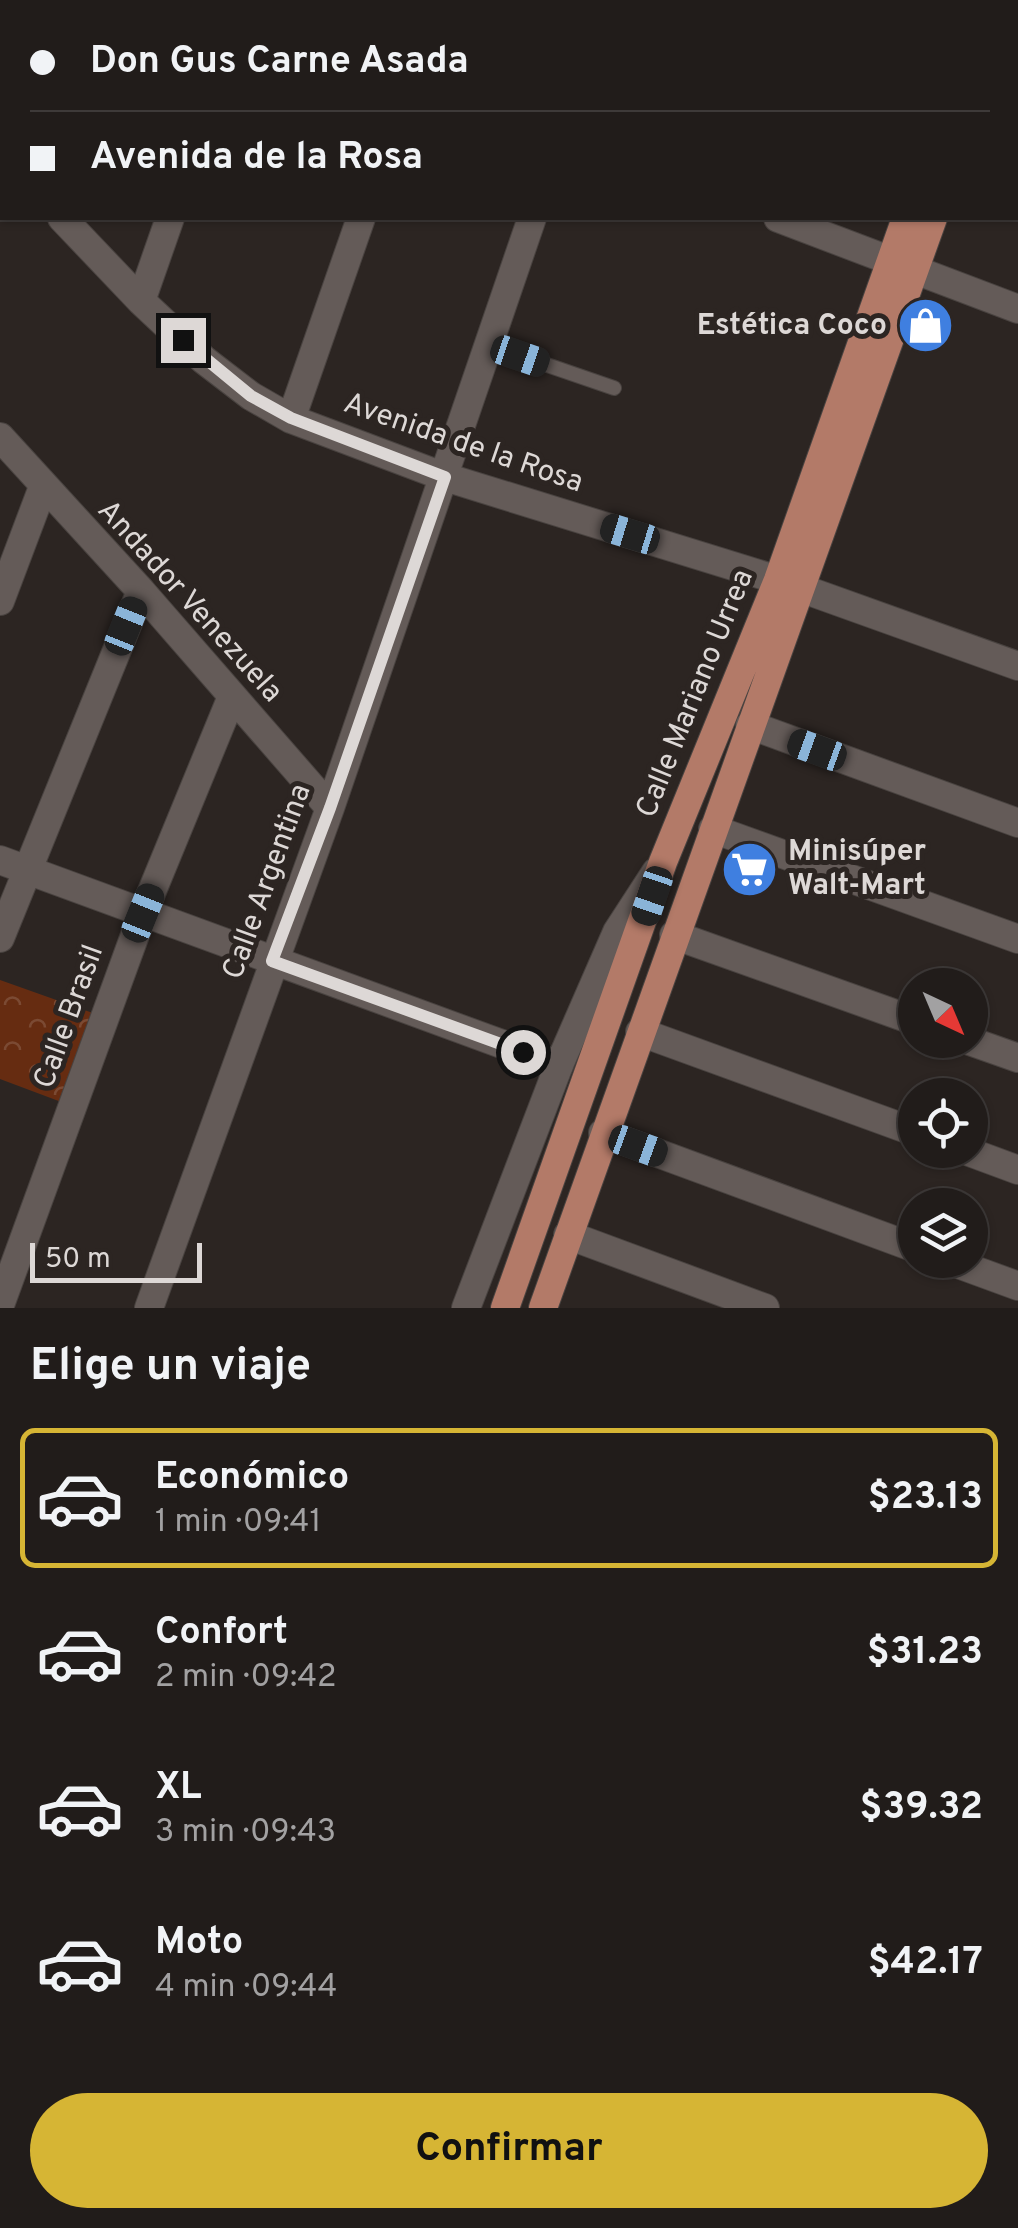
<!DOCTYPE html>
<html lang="es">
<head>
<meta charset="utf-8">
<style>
	:root { --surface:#211c1a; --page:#292523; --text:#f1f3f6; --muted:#a2a1a2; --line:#3e3a39; --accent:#d6b534 }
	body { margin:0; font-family:Overpass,sans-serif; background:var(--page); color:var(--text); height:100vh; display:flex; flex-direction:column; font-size:38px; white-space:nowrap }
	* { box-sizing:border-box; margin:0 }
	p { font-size:32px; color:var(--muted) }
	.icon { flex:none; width:55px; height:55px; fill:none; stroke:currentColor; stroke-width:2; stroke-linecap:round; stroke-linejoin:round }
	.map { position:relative; height:1308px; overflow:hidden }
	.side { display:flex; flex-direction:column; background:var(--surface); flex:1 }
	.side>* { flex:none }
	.guide { position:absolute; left:0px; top:0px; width:1020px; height:220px; box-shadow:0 2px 8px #0004,0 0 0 2px var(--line); display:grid; align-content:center; height:220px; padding:0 30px; background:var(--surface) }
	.needle { width:65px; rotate:136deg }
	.buttons { position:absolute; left:898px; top:968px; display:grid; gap:20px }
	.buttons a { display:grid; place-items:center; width:90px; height:90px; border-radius:50%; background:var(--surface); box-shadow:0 2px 8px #0004,0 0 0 2px var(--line); font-size:50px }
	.scale { position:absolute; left:30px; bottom:25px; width:172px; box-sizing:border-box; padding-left:10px; border:5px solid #ddd8d6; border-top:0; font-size:28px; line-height:35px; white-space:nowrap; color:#ddd8d6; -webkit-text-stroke:8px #2c2522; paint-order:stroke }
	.end { position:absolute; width:45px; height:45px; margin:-22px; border:12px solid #ddd8d6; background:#111; box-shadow:0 0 0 5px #111 }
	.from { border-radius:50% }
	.car { position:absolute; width:30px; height:60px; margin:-30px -15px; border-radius:12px; box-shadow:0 0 8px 2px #0007; background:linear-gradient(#222 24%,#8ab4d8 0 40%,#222 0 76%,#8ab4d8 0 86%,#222 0) }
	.guide b { display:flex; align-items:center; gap:35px; height:95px; font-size:38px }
	.guide b+b { border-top:2px solid var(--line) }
	.guide i { width:25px; height:25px; background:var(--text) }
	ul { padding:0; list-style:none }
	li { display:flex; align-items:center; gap:30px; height:140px; margin:0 20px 15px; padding:0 10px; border:5px solid transparent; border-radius:15px }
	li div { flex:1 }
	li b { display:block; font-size:38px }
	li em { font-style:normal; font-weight:700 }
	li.active { border-color:var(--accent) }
	li>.icon { width:90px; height:90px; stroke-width:1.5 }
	h2 { padding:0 30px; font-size:45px; line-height:120px }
	.primary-button { display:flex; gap:20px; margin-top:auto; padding:20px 30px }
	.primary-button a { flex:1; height:115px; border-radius:60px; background:var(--accent); color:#111; font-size:40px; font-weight:700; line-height:115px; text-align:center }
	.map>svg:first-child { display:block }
	.park { fill:url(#park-crowns) }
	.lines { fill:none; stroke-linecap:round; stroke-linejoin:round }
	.service-casing { stroke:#494340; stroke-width:16 }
	.minor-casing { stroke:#494340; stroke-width:30 }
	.tertiary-casing { stroke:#494340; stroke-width:30 }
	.primary-casing { stroke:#494340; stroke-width:30 }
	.service { stroke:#645b58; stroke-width:14 }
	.minor { stroke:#645b58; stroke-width:28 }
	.tertiary { stroke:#645b58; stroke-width:28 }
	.primary { stroke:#b37a68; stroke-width:28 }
	.route { stroke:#ddd8d6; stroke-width:12 }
	.labels { text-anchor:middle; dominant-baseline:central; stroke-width:10; stroke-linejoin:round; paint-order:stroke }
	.poi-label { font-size:30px; font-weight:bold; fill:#ddd8d6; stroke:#2c2522; text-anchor:end }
	.street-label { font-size:30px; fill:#ddd8d6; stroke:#2c2522 }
</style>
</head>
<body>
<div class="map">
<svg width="1018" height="1308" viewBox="0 0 1018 1308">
	<defs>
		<pattern id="park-crowns" width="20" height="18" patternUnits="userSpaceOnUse" patternTransform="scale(2.5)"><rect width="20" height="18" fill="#662c11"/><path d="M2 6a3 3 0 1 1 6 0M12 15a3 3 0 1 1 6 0" fill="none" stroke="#7b4a33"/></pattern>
	</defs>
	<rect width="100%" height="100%" fill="#2c2522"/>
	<path class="park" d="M0 980 104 1017 72 1106 0 1079Z"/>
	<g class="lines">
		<defs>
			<path id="service" d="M489 345 614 388"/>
			<path id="minor" d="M140 0 146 2
				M36 2 37 0
				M243 2 244 0
				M437 2 438 0
				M611 2 612 0
				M0 91 2 84
				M0 153 2 155
				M62 218 141 301 204 360 251 396 291 419 445 477 778 580 1018 666
				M778 218 1018 309
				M141 301 170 218
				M291 419 361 218
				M0 437 141 591 330 808
				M0 601 43 487
				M750 725 1018 823
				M713 829 1018 939
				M0 860 559 1065
				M674 935 915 1021
				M0 938 141 591
				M640 1032 915 1132
				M967 1040 1018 1058
				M603 1133 915 1248
				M964 1150 1018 1170
				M568 1235 765 1308
				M947 1260 1018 1286
				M0 1305 143 913 231 699
				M149 1308 330 808 532 218"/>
			<path id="tertiary" d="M466 1308 559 1065 617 932 656 872"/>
			<path id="primary" d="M983 2 984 0
				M1010 2 1011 0
				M505 1308 663 862 778 580 906 218
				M543 1308 933 218"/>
		</defs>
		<use href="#service" class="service-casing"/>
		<use href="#minor" class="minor-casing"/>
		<use href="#tertiary" class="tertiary-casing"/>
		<use href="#primary" class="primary-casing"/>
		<use href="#service" class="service"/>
		<use href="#minor" class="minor"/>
		<use href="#tertiary" class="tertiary"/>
		<use href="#primary" class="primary"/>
	</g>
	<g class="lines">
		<path class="route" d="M183 340 251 396 291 418 445 477 330 808 272 961 523 1052"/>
	</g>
	<defs>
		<symbol id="shop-disc" viewBox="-11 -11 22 22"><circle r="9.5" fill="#3f7fe0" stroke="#2c2522"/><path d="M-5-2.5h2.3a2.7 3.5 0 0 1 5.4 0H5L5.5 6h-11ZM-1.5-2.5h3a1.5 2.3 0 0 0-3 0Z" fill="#fff"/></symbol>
		<symbol id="supermarket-disc" viewBox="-11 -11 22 22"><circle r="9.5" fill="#3f7fe0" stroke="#2c2522"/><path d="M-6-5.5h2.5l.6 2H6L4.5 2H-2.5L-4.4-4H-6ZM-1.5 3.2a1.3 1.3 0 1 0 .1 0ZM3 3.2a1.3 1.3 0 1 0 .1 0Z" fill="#fff"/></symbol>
	</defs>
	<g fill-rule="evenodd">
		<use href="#shop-disc" x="894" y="294" width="63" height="63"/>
		<use href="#supermarket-disc" x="718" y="838" width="63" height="63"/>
	</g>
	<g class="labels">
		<g class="poi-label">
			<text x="887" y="326">Estética Coco</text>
			<text x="788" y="852" text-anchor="start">Minisúper<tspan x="788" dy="34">Walt-Mart</tspan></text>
		</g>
		<g class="street-label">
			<text transform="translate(463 444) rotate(19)">Avenida de la Rosa</text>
			<text transform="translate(189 602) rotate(48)">Andador Venezuela</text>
			<text transform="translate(696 694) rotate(-68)">Calle Mariano Urrea</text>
			<text transform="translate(268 882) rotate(-70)">Calle Argentina</text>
			<text transform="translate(70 1017) rotate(-70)">Calle Brasil</text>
		</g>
	</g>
</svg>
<div class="buttons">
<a><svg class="needle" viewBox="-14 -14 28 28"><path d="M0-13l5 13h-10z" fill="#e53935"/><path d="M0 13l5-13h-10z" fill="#a2a1a2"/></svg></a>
<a><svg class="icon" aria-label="locate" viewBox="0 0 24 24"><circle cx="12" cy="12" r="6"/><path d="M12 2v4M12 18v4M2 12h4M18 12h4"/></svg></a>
<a><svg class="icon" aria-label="layers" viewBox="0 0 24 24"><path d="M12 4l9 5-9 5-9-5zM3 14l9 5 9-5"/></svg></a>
</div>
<div class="scale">50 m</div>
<i class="end from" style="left:523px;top:1052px"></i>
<i class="end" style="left:183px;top:340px"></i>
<i class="car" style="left:520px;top:356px;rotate:109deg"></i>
<i class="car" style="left:630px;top:534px;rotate:287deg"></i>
<i class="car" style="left:126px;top:626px;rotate:22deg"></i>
<i class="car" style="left:817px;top:750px;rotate:290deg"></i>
<i class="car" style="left:652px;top:896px;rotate:199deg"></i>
<i class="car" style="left:143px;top:913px;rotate:22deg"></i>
<i class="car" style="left:638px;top:1146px;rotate:110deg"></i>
<div class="guide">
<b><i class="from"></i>Don Gus Carne Asada</b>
<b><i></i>Avenida de la Rosa</b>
</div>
</div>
<section class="side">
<h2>Elige un viaje</h2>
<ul>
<li class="active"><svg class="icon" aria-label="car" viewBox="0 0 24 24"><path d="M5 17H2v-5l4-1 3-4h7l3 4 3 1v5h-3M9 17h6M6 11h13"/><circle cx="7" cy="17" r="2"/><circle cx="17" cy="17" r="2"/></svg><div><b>Económico</b><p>1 min · 09:41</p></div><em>$23.13</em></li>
<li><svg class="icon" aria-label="car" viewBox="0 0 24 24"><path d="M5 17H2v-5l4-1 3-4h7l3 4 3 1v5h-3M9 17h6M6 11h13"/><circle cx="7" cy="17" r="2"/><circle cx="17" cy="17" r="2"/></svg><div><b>Confort</b><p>2 min · 09:42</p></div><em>$31.23</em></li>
<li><svg class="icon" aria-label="car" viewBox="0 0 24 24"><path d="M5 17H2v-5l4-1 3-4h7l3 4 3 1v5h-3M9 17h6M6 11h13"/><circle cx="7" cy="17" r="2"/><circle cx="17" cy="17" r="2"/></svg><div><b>XL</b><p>3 min · 09:43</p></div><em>$39.32</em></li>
<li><svg class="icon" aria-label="car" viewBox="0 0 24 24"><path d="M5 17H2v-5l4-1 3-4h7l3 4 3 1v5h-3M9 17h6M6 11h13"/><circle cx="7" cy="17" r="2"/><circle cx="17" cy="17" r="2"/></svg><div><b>Moto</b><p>4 min · 09:44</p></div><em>$42.17</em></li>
</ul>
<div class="primary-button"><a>Confirmar</a></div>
</section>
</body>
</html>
